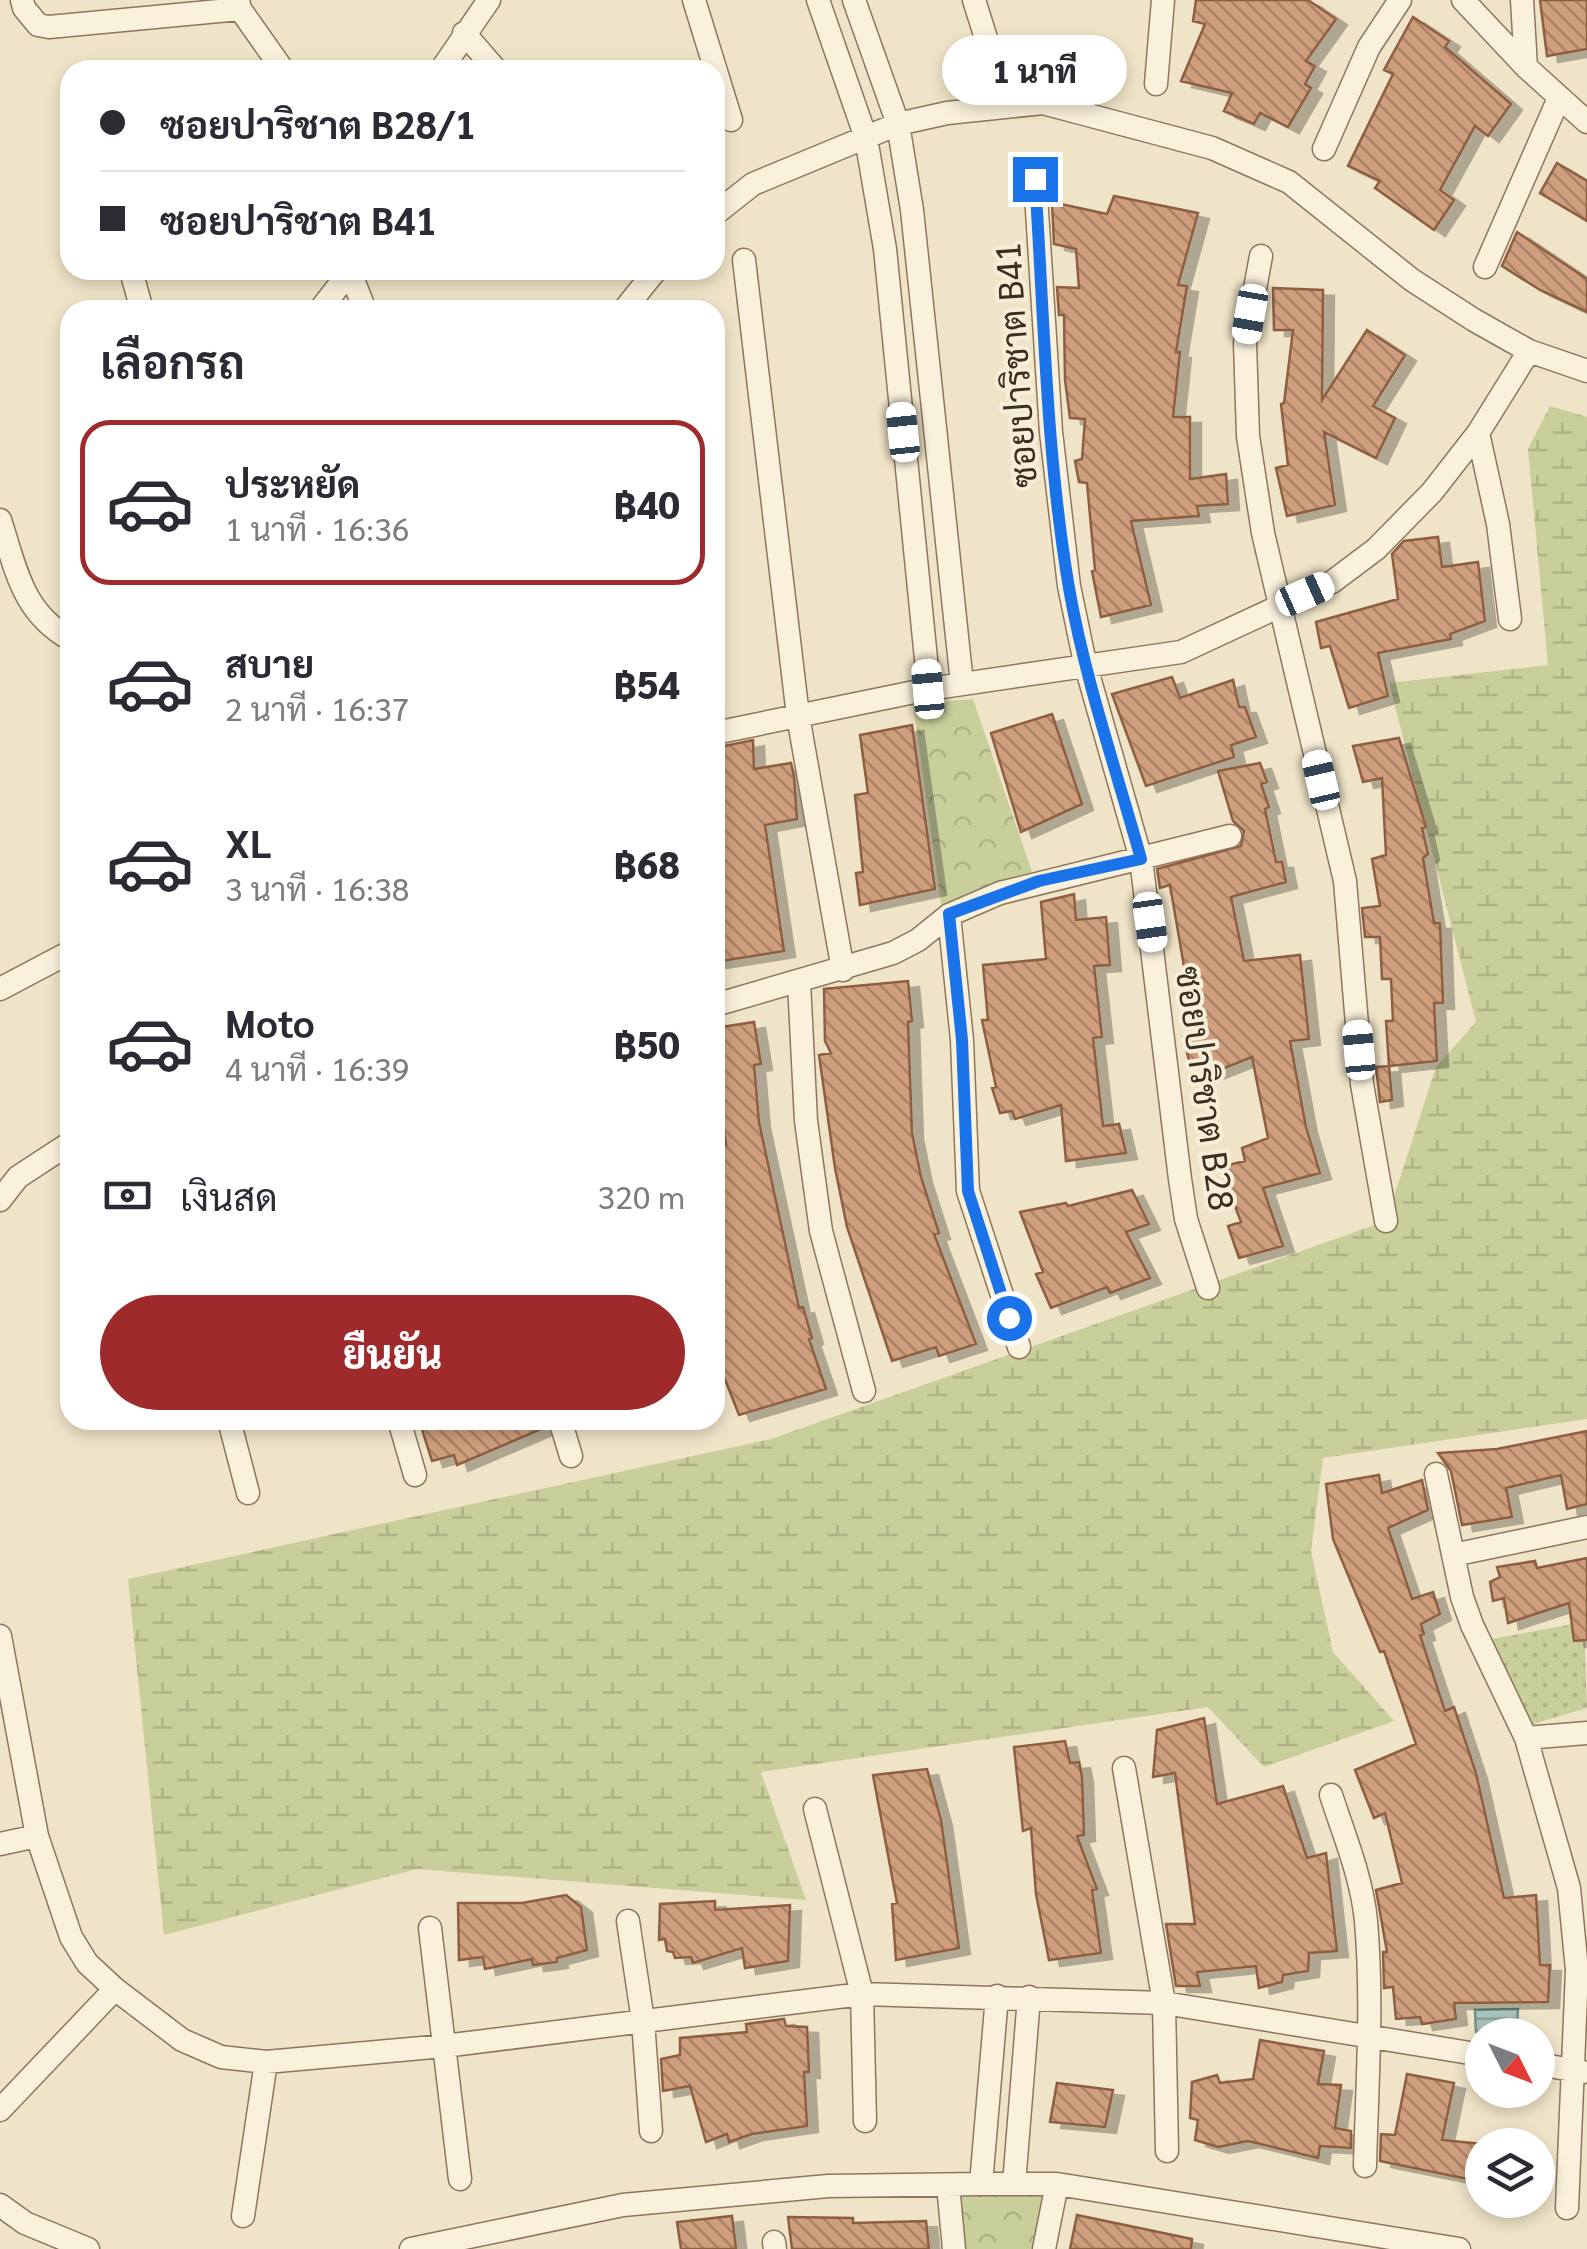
<!DOCTYPE html>
<html lang="th">
<head>
<meta charset="utf-8">
<style>
	:root { --surface:#fff; --page:#f2f2f3; --text:#2b2b33; --muted:#7c7c81; --line:#e1e1e2; --accent:#9e2a2b }
	body { margin:0; font-family:Georgia,Sarabun,serif; background:var(--page); color:var(--text); height:100vh; display:flex; flex-direction:column; font-size:38px; white-space:nowrap }
	* { box-sizing:border-box; margin:0 }
	p { font-size:32px; color:var(--muted) }
	.icon { flex:none; width:55px; height:55px; fill:none; stroke:currentColor; stroke-width:2; stroke-linecap:round; stroke-linejoin:round }
	.map { position:relative; flex:1; overflow:hidden }
	.side { position:absolute; left:60px; top:300px; width:665px; height:1130px; display:flex; flex-direction:column; background:var(--surface); border-radius:30px; box-shadow:0 5px 15px #0003 }
	.side>* { flex:none }
	.hud { position:absolute; left:60px; top:60px; width:665px; height:220px; border-radius:30px; box-shadow:0 5px 15px #0003; display:grid; align-content:center; height:220px; padding:0 40px; background:var(--surface) }
	.needle { width:65px; rotate:132deg }
	.fabs { position:absolute; left:1465px; top:2018px; display:grid; gap:20px }
	.fabs a { display:grid; place-items:center; width:90px; height:90px; border-radius:50%; background:var(--surface); box-shadow:0 5px 15px #0003; font-size:50px }
	.end { position:absolute; width:45px; height:45px; margin:-22px; border:12px solid #1a73e8; background:#fff; box-shadow:0 0 0 5px #fff }
	.from { border-radius:50% }
	.bubble { position:absolute; height:70px; border-radius:35px; background:var(--surface); box-shadow:0 5px 15px #0003; font-size:32px; font-weight:800; line-height:70px; text-align:center }
	.car { position:absolute; width:30px; height:60px; margin:-30px -15px; border-radius:12px; box-shadow:0 0 8px 2px #0007; background:linear-gradient(#fff 24%,#345 0 40%,#fff 0 76%,#345 0 86%,#fff 0) }
	.hud b { display:flex; align-items:center; gap:35px; height:95px; font-size:38px }
	.hud b+b { border-top:2px solid var(--line) }
	.hud i { width:25px; height:25px; background:var(--text) }
	ul { padding:0; list-style:none }
	li { display:flex; align-items:center; gap:30px; height:165px; margin:0 20px 15px; padding:0 20px; border:5px solid transparent; border-radius:30px }
	li div { flex:1 }
	li b { display:block; font-size:38px }
	li em { font-style:normal; font-weight:800 }
	li.selected { border-color:var(--accent) }
	li>.icon { width:90px; height:90px; stroke-width:1.5 }
	h2 { padding:0 40px; font-size:45px; line-height:120px }
	.pay { display:flex; align-items:center; gap:25px; height:110px; padding:0 40px; font-size:38px }
	.pay p { margin-inline-start:auto }
	.cta { display:flex; gap:20px; margin-top:auto; padding:20px 40px }
	.cta a { flex:1; height:115px; border-radius:60px; background:var(--accent); color:#fff; font-size:40px; font-weight:800; line-height:115px; text-align:center }
	.map>svg:first-child { display:block }
	.grass { fill:url(#grass-dots) }
	.wetland { fill:url(#wetland-marsh) }
	.park { fill:url(#park-crowns) }
	.water { fill:url(#water-rules); stroke:#6f938a; stroke-width:2.5 }
	.building { fill:url(#building-back-hatch); stroke:#8d5f41; stroke-width:2.5; filter:url(#shadow) }
	.lines { fill:none; stroke-linecap:round; stroke-linejoin:round }
	.street-casing { stroke:#8d765c; stroke-width:25 }
	.street { stroke:#faf1dc; stroke-width:22 }
	.route { stroke:#1a73e8; stroke-width:12 }
	.labels { text-anchor:middle; dominant-baseline:central; stroke-width:8; stroke-linejoin:round; paint-order:stroke }
	.street-label { font-size:35px; fill:#3d2e20; stroke:#f7eed8 }
</style>
</head>
<body>
<div class="map">
<svg width="1587" height="2249" viewBox="0 0 1587 2249">
	<defs>
		<pattern id="grass-dots" width="8" height="8" patternUnits="userSpaceOnUse" patternTransform="scale(2.5)"><rect width="8" height="8" fill="#c9cf9b"/><path d="M2 2h.1M6 6h.1" fill="none" stroke="#aeb285" stroke-width="1.8" stroke-linecap="round"/></pattern>
		<pattern id="wetland-marsh" width="20" height="14" patternUnits="userSpaceOnUse" patternTransform="scale(2.5)"><rect width="20" height="14" fill="#c9cf9b"/><path d="M1 5h8M5 5V1M11 12h8M15 12V8" fill="none" stroke="#aeb285"/></pattern>
		<pattern id="park-crowns" width="20" height="18" patternUnits="userSpaceOnUse" patternTransform="scale(2.5)"><rect width="20" height="18" fill="#c9cf9b"/><path d="M2 6a3 3 0 1 1 6 0M12 15a3 3 0 1 1 6 0" fill="none" stroke="#aeb285"/></pattern>
		<pattern id="water-rules" width="6" height="5" patternUnits="userSpaceOnUse" patternTransform="scale(2.5)"><rect width="6" height="5" fill="#a9c4bc"/><path d="M0 2.5h6" fill="none" stroke="#8ba098"/></pattern>
		<pattern id="building-back-hatch" width="6" height="6" patternUnits="userSpaceOnUse" patternTransform="scale(2.5)"><rect width="6" height="6" fill="#cf9f7d"/><path d="M-1 5l2 2M0 0l6 6M5-1l2 2" fill="none" stroke="#a98266"/></pattern>
		<filter id="shadow"><feDropShadow dx="11" dy="6" stdDeviation="0" flood-color="#0004"/></filter>
	</defs>
	<rect width="100%" height="100%" fill="#f0e4c8"/>
	<path class="grass" d="M1584 1622 1587 1708 1530 1725 1486 1640Z"/>
	<path class="wetland" d="M1550 406 1587 417V1419L1323 1458 1311 1551 1333 1652 1394 1721 1264 1767 1208 1707 761 1772 806 1900 417 1869 164 1935 128 1579 771 1439 1386 1221 1436 1067 1476 1022 1389 683 1548 665 1528 449Z"/>
	<path class="park" d="M973 699 1032 872 942 911 913 704Z
		M951 2187 1050 2190 1039 2249H958Z"/>
	<path class="water" d="M1518 2009 1517 2029 1476 2032 1475 2010Z"/>
	<path class="building" d="M1196 0H1308L1336 19 1306 61 1315 66 1305 84 1311 88 1288 127 1260 113 1254 124 1224 111 1232 93 1181 81 1205 24 1193 21Z
		M1540 0H1587V49L1547 56Z
		M1413 17 1449 41 1445 47 1511 104 1488 136 1475 126 1440 190 1454 200 1434 230 1375 188 1380 181 1348 166 1393 74 1384 70Z
		M1557 163 1587 181V221L1540 193Z
		M1114 196 1198 213 1178 285 1187 286 1176 352H1180L1173 417H1190V479L1226 474 1228 504 1197 506 1199 516 1131 521 1151 605 1101 617 1092 571 1095 570 1087 483 1079 482 1075 461 1082 459 1085 419 1070 418 1065 380 1064 315H1059L1057 287 1079 288 1076 249 1054 244 1052 202 1107 214Z
		M1517 232 1587 279V312L1540 290 1502 266Z
		M1273 288 1323 290 1322 400 1367 330 1405 355 1373 406 1395 418 1376 458 1324 432 1335 505 1287 516 1276 468 1288 465 1281 404 1284 403 1293 330H1274Z
		M1438 537 1442 567 1478 562 1485 621 1450 634 1451 639 1378 653 1388 696 1349 708 1330 646 1321 648 1316 622 1398 599 1392 554 1404 541Z
		M1172 677 1180 698 1233 680 1239 707H1245L1256 737 1231 745 1234 757 1146 786 1112 694Z
		M1052 714 1082 804 1021 832 991 733Z
		M912 725 935 889 860 905 856 873 863 872 855 795 868 793 860 735Z
		M1399 738 1426 827 1422 828 1428 854 1423 858 1434 923H1440L1443 1003H1434L1437 1061 1389 1066 1386 1021H1393L1391 979H1382L1380 937H1365L1362 908 1380 906 1372 859 1386 855 1382 778 1363 782 1353 746Z
		M753 740 754 769 791 763 794 777 797 819 765 825 784 951 715 962V748Z
		M1260 763 1267 782 1261 784 1269 807 1265 809 1276 862H1282L1286 882 1231 897 1244 961 1300 955 1309 1039 1290 1041 1306 1127 1320 1173 1263 1188 1283 1246 1239 1258 1228 1226 1241 1222 1220 1167 1245 1161 1242 1148 1268 1138 1252 1057 1212 1073V1064L1191 1068 1183 1037 1189 1036 1180 979 1186 978 1170 885 1160 888 1157 869 1241 846 1244 831 1233 821 1218 771Z
		M1074 894 1076 920 1106 917 1110 965 1094 966 1102 1037 1093 1038 1103 1126 1119 1124 1126 1153 1066 1161 1061 1105 1015 1119 1012 1111 1000 1113 992 1088 996 1087 982 1020H988L983 965 1046 959 1041 902Z
		M908 981 912 1021 908 1022 912 1133 921 1177 939 1233 934 1234 976 1344 939 1356 936 1347 892 1361 847 1227 835 1168 819 1055 831 1053 825 1041 824 989Z
		M754 1022 761 1064 754 1065 759 1122 799 1308 803 1307 812 1338 809 1339 826 1389 739 1415 715 1354V1146L726 1145 718 1089 723 1088 715 1028Z
		M1389 1066 1392 1100 1380 1102 1376 1067Z
		M1132 1190 1149 1224 1126 1232 1150 1278 1110 1293 1107 1287 1051 1308 1036 1274 1043 1272 1020 1212 1066 1203 1068 1206Z
		M419 1420H545L546 1427 457 1465 454 1455 432 1461Z
		M1587 1431V1504L1567 1509 1561 1475 1506 1488 1512 1517 1462 1525 1451 1471 1438 1453 1497 1449Z
		M1379 1475 1382 1493 1422 1480 1428 1510 1388 1528 1412 1599 1433 1592 1440 1614 1421 1624 1424 1634 1420 1635 1445 1711 1454 1707 1476 1773 1504 1898 1536 1895 1540 1965H1550L1548 2002 1454 2003 1456 2019 1422 2024 1420 2017 1396 2019 1393 1987 1384 1988 1383 1952H1387L1376 1890 1402 1883 1385 1813 1374 1818 1355 1770 1416 1744 1384 1651 1380 1652 1333 1539 1326 1484Z
		M1587 1558V1640L1574 1641 1569 1603 1508 1623 1504 1598 1493 1601 1490 1582 1500 1577 1497 1567 1535 1561 1537 1568Z
		M1204 1718 1217 1804 1283 1786 1307 1858 1326 1853 1337 1951 1309 1953 1308 1971 1283 1975 1282 1982 1259 1988 1256 1966 1197 1972 1200 1986H1176L1166 1924H1195L1175 1773 1153 1777 1157 1730Z
		M1065 1741 1070 1763 1079 1762 1082 1777 1084 1835 1077 1836 1097 1889 1092 1890 1101 1953 1049 1960 1036 1894 1031 1828 1023 1831 1014 1747Z
		M927 1769 941 1820 959 1948 896 1960 892 1904 897 1903 873 1775Z
		M566 1895 581 1907 587 1950 557 1958V1962L533 1965 532 1959 485 1969 483 1957 459 1960 458 1903H522Z
		M715 1901V1910L790 1905 788 1961 745 1968 742 1948 693 1963 691 1957 675 1958 673 1952 667 1951 665 1939 659 1940 660 1904Z
		M784 2019 786 2026 807 2027 809 2072H804L807 2126 752 2134 729 2142 727 2134 706 2142 690 2086 663 2091 661 2059 680 2055V2038L747 2032 746 2024Z
		M1260 2040 1324 2051 1318 2084 1341 2085 1335 2128 1351 2131V2148L1320 2146 1318 2158 1248 2141 1218 2147 1195 2140 1198 2120 1190 2118 1192 2082 1217 2075 1220 2083 1253 2079Z
		M1407 2074 1454 2083 1442 2140 1482 2144V2182L1380 2161 1381 2134 1395 2135Z
		M1057 2083 1113 2090 1105 2127 1050 2122Z
		M1077 2215 1192 2239 1191 2249H1070Z
		M732 2216 736 2249H681L677 2222Z
		M788 2217 853 2218V2223L926 2221 929 2249H792Z"/>
	<g class="lines">
		<defs>
			<path id="street" d="M22 0 24 8 38 25 49 27 240 9
				M238 0 240 9 283 70
				M694 0 731 120
				M818 0 866 138 885 249 929 689
				M854 0 898 124 912 210 962 684
				M974 0 991 54
				M1463 0 1526 67 1587 122
				M1522 0 1526 67
				M464 33 496 70
				M441 70 489 0
				M1156 84 1163 0
				M1324 149 1369 47 1400 0
				M1035 179 1051 432 1069 586 1085 663 1141 859 1180 1179 1186 1219 1208 1288
				M715 214 753 184 898 124 947 113 1043 103 1212 148 1289 182 1412 280 1474 320 1529 351 1587 371
				M1261 256 1245 343 1248 436 1263 533 1345 881 1362 1084 1386 1221
				M744 260 798 716 843 970
				M1485 267 1559 98
				M350 272 365 310
				M133 278 142 310
				M320 310 351 270
				M624 310 656 270
				M1478 433 1498 524 1510 619
				M0 520C16 569 22 612 70 639
				M715 733 929 689 1181 652 1332 582 1376 549 1432 492 1478 433 1529 351
				M949 915 962 1040 968 1191 1019 1347
				M799 982 806 1121 821 1231 864 1391
				M0 989 70 952
				M715 1005 893 953 918 940 949 915 1000 893 1230 836
				M0 1200 18 1177 70 1143
				M229 1420 248 1493
				M399 1420 415 1475
				M560 1420 571 1456
				M1436 1474 1462 1597 1472 1625 1526 1738 1569 1888 1577 1970 1567 2208
				M1453 1555 1587 1527
				M0 1636 37 1836 71 1937 87 1963 115 1989 182 2040 221 2057 266 2062 444 2046 862 1994 1164 2003 1482 2055
				M1526 1738 1587 1733
				M1124 1768 1164 2003 1167 2151
				M1331 1795C1344 1835 1362 1878 1366 1921 1373 2002 1367 2085 1365 2166
				M815 1809 862 1994 865 2121
				M0 1844 37 1836
				M628 1921 643 2021 651 2131
				M430 1928 460 2179
				M1538 2064 1583 2072
				M0 2110 115 1989
				M981 2184 997 1996
				M1014 2184 1029 1997
				M948 2185 954 2249
				M0 2205 25 2223 88 2249
				M243 2216 266 2062
				M774 2242 775 2249
				M411 2249 623 2205 828 2186 981 2184H1057L1459 2249
				M1044 2249 1057 2184"/>
		</defs>
		<use href="#street" class="street-casing"/>
		<use href="#street" class="street"/>
	</g>
	<g class="lines">
		<path class="route" d="M1009 1318 968 1191 962 1040 949 914 1039 881 1141 859C1116 769 1085 680 1069 588 1046 453 1044 315 1035 179"/>
	</g>
	<g class="labels">
		<g class="street-label">
			<text transform="translate(1014 365) rotate(-94)">ซอยปาริชาต B41</text>
			<text transform="translate(1207 1088) rotate(82)">ซอยปาริชาต B28</text>
		</g>
	</g>
</svg>
<div class="fabs">
<a><svg class="needle" viewBox="-14 -14 28 28"><path d="M0-13l5 13h-10z" fill="#e53935"/><path d="M0 13l5-13h-10z" fill="#7c7c81"/></svg></a>
<a><svg class="icon" aria-label="layers" viewBox="0 0 24 24"><path d="M12 4l9 5-9 5-9-5zM3 14l9 5 9-5"/></svg></a>
</div>
<i class="end from" style="left:1009px;top:1318px"></i>
<i class="end" style="left:1035px;top:179px"></i>
<div class="bubble" style="left:942px;top:35px;width:185px">1 นาที</div>
<i class="car" style="left:1250px;top:314px;rotate:190deg"></i>
<i class="car" style="left:903px;top:432px;rotate:354deg"></i>
<i class="car" style="left:1305px;top:594px;rotate:66deg"></i>
<i class="car" style="left:928px;top:689px;rotate:355deg"></i>
<i class="car" style="left:1321px;top:780px;rotate:347deg"></i>
<i class="car" style="left:1150px;top:922px;rotate:172deg"></i>
<i class="car" style="left:1359px;top:1050px;rotate:355deg"></i>
<div class="hud">
<b><i class="from"></i>ซอยปาริชาต B28/1</b>
<b><i></i>ซอยปาริชาต B41</b>
</div>
<section class="side">
<h2>เลือกรถ</h2>
<ul>
<li class="selected"><svg class="icon" aria-label="car" viewBox="0 0 24 24"><path d="M5 17H2v-5l4-1 3-4h7l3 4 3 1v5h-3M9 17h6M6 11h13"/><circle cx="7" cy="17" r="2"/><circle cx="17" cy="17" r="2"/></svg><div><b>ประหยัด</b><p>1 นาที · 16:36</p></div><em>฿40</em></li>
<li><svg class="icon" aria-label="car" viewBox="0 0 24 24"><path d="M5 17H2v-5l4-1 3-4h7l3 4 3 1v5h-3M9 17h6M6 11h13"/><circle cx="7" cy="17" r="2"/><circle cx="17" cy="17" r="2"/></svg><div><b>สบาย</b><p>2 นาที · 16:37</p></div><em>฿54</em></li>
<li><svg class="icon" aria-label="car" viewBox="0 0 24 24"><path d="M5 17H2v-5l4-1 3-4h7l3 4 3 1v5h-3M9 17h6M6 11h13"/><circle cx="7" cy="17" r="2"/><circle cx="17" cy="17" r="2"/></svg><div><b>XL</b><p>3 นาที · 16:38</p></div><em>฿68</em></li>
<li><svg class="icon" aria-label="car" viewBox="0 0 24 24"><path d="M5 17H2v-5l4-1 3-4h7l3 4 3 1v5h-3M9 17h6M6 11h13"/><circle cx="7" cy="17" r="2"/><circle cx="17" cy="17" r="2"/></svg><div><b>Moto</b><p>4 นาที · 16:39</p></div><em>฿50</em></li>
</ul>
<div class="pay"><svg class="icon" aria-label="cash" viewBox="0 0 24 24"><path d="M3 7h18v10H3z"/><circle cx="12" cy="12" r="2"/></svg>เงินสด<p>320 m</p></div>
<div class="cta"><a>ยืนยัน</a></div>
</section>
</div>
</body>
</html>
